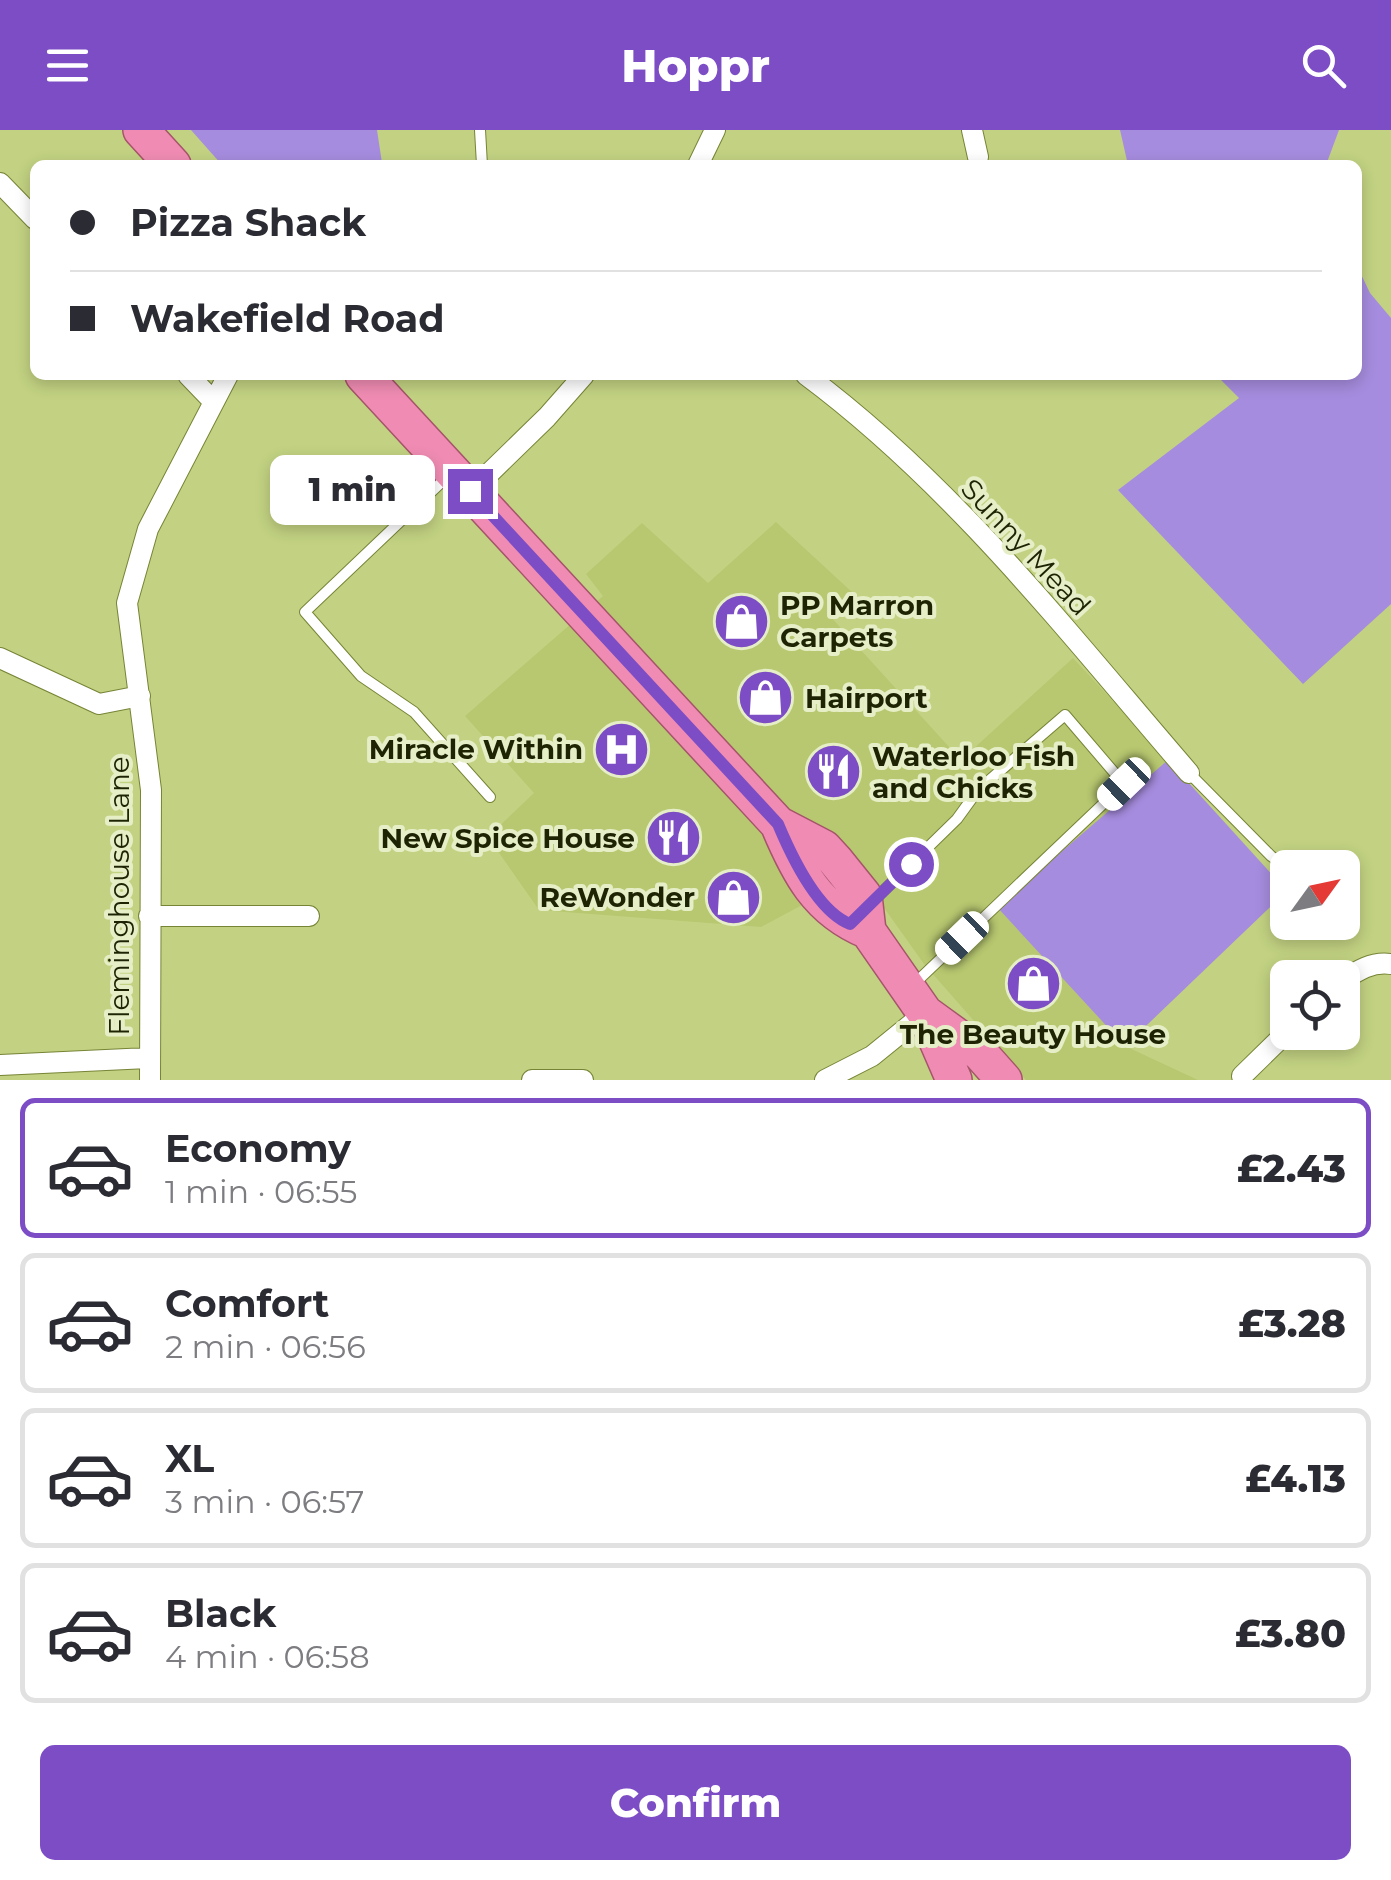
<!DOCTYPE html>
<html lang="en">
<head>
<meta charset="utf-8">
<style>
	:root { --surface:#fff; --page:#f2f2f3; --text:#2b2b33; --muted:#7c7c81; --line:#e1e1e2; --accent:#7c4dc5 }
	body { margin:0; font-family:Montserrat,sans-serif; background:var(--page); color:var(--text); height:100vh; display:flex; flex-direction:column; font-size:38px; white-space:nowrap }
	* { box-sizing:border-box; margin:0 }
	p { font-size:32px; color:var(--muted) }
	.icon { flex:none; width:55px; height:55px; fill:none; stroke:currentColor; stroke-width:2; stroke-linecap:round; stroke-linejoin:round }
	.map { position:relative; height:950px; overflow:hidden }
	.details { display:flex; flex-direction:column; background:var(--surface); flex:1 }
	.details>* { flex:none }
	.hud { position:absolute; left:30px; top:30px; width:1332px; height:220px; border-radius:15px; box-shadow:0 5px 15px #0003; display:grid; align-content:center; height:220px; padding:0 40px; background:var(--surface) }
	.needle { width:65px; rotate:57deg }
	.tools { position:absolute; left:1270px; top:720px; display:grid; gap:20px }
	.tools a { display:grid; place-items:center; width:90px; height:90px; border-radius:15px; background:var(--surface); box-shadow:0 5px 15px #0003; font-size:50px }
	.end { position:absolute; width:45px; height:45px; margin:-22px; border:12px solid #7c4dc5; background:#fff; box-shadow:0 0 0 5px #fff }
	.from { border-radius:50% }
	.bubble { position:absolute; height:70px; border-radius:15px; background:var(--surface); box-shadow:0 5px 15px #0003; font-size:32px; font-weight:800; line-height:70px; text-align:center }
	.car { position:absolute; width:30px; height:60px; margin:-30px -15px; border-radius:12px; box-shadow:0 0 8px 2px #0007; background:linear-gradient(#fff 24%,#345 0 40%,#fff 0 76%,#345 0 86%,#fff 0) }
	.hud b { display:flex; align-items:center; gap:35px; height:95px; font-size:38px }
	.hud b+b { border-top:2px solid var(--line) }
	.hud i { width:25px; height:25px; background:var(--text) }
	ul { padding:18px 0 0; list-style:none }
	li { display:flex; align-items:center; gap:30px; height:140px; margin:0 20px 15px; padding:0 20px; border:5px solid var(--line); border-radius:15px }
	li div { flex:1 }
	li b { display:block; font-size:38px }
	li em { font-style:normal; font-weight:800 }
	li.on { border-color:var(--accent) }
	li>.icon { width:90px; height:90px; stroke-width:1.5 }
	.action { display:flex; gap:20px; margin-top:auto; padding:20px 40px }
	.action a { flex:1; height:115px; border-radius:15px; background:var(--accent); color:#fff; font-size:40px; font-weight:800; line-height:115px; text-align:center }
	header { display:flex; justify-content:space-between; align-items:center; height:130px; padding:0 40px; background:var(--accent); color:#fff; font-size:45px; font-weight:800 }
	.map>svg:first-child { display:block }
	.built { fill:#b7c870 }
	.green { fill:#a68cde }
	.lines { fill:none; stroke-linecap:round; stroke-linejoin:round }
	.service-casing { stroke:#768435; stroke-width:12 }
	.minor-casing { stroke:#768435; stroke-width:22 }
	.trunk-casing { stroke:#a55569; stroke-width:38 }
	.service { stroke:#fff; stroke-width:10 }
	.minor { stroke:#fff; stroke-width:20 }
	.trunk { stroke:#f08cb3; stroke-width:35 }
	.route { stroke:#7c4dc5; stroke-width:12 }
	.labels { text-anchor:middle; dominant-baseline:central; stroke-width:8; stroke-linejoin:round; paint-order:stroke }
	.street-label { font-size:28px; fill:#1e2403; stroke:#e5eec7 }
	.poi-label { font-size:28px; font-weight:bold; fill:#1e2403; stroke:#e5eec7; text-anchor:start }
</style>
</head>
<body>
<header><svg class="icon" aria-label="menu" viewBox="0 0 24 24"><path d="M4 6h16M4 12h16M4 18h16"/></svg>Hoppr<svg class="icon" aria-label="search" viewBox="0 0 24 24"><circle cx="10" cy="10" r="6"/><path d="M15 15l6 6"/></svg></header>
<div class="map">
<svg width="1391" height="950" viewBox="0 0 1391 950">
	<rect width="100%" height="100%" fill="#c2d282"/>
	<path class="built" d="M776 392 853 463 829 485 961 630 1073 528 1168 630 1125 916 1198 950H1026L924 834 860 744 761 797 539 780 488 707 534 663 465 586 603 466 586 444 642 393 708 453Z"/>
	<path class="green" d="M191 0H377L382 33 222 35Z
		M1120 0H1339L1326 35H1128Z
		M1358 138 1370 163 1391 188V474L1303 554 1118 360 1239 268 1216 245H1358Z
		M1168 630 1287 761 1125 916 997 777Z"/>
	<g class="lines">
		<defs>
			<path id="service" d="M480 0 482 35
				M448 346 305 482 361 546 414 582 490 667
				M1189 643 1271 726 1288 738
				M872 772 957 689 978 660 1065 585 1124 654 912 856"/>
			<path id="minor" d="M972 0 978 27
				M698 35 715 0
				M0 53 35 89
				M188 245 214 272
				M806 245C954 355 1069 504 1189 643
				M471 361 547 287 584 245
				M0 528 99 574 140 566
				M149 786H309
				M1342 851C1357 841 1372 831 1391 834
				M0 935 148 928
				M1242 946 1288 901
				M150 950 151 660 127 473 148 399 228 245
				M532 950H583
				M825 950 872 926 925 883"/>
			<path id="trunk" d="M141 0 173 35
				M363 245 778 694C798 742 817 780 868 801
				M778 694 824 718 835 730 864 766 868 801 925 883 980 923 1004 950
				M925 883 954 950"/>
		</defs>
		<use href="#service" class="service-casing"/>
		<use href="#minor" class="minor-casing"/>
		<use href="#trunk" class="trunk-casing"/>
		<use href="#service" class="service"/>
		<use href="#minor" class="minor"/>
		<use href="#trunk" class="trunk"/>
	</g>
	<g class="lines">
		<path class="route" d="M470 361 778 694C791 725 817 781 850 794L911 734"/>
	</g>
	<defs>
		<symbol id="shop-disc" viewBox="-11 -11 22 22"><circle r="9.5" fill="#7c4dc5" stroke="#e5eec7"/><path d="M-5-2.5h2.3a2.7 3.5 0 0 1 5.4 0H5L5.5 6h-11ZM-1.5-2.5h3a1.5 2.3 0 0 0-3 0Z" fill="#fff"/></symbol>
		<symbol id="hospital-disc" viewBox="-11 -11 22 22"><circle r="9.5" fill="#7c4dc5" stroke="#e5eec7"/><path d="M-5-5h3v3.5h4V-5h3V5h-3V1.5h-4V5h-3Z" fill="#fff"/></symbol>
		<symbol id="restaurant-disc" viewBox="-11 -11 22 22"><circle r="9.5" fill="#7c4dc5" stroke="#e5eec7"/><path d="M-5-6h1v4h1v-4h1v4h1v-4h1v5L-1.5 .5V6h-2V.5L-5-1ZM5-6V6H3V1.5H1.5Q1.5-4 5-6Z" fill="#fff"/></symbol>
	</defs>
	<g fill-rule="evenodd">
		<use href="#shop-disc" x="710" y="460" width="63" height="63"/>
		<use href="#shop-disc" x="734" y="536" width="63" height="63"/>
		<use href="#hospital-disc" x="590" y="588" width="63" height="63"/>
		<use href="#restaurant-disc" x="802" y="610" width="63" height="63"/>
		<use href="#restaurant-disc" x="642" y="676" width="63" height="63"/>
		<use href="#shop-disc" x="702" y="736" width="63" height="63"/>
		<use href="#shop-disc" x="1002" y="822" width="63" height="63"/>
	</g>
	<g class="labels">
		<g class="street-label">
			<text transform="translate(1026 417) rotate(47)">Sunny Mead</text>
			<text transform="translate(119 766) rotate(-90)">Fleminghouse Lane</text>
		</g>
		<g class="poi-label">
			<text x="780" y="475">PP Marron<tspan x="780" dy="32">Carpets</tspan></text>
			<text x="805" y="568">Hairport</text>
			<text x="583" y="619" text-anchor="end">Miracle Within</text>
			<text x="872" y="626">Waterloo Fish<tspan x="872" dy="32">and Chicks</tspan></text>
			<text x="635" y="708" text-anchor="end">New Spice House</text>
			<text x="695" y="767" text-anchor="end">ReWonder</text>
			<text x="1033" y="904" text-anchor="middle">The Beauty House</text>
		</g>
	</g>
</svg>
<div class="tools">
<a><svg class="needle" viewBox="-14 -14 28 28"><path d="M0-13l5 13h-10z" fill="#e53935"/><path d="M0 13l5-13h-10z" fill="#7c7c81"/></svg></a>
<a><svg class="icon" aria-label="locate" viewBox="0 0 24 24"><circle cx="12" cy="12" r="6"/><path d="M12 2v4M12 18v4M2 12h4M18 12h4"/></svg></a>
</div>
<i class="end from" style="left:911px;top:734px"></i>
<i class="end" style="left:470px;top:361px"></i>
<div class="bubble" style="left:270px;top:325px;width:165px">1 min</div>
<i class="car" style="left:1124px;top:654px;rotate:226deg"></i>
<i class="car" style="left:962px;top:808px;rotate:226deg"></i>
<div class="hud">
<b><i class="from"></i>Pizza Shack</b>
<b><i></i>Wakefield Road</b>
</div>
</div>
<section class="details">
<ul>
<li class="on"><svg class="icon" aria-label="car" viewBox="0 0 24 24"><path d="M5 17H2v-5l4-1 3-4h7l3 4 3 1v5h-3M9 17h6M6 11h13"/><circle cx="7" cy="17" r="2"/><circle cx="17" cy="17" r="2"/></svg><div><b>Economy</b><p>1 min · 06:55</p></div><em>£2.43</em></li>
<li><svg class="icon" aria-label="car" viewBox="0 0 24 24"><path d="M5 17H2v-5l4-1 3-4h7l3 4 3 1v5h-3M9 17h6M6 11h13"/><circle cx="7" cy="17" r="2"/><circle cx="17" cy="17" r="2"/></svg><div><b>Comfort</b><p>2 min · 06:56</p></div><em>£3.28</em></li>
<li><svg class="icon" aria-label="car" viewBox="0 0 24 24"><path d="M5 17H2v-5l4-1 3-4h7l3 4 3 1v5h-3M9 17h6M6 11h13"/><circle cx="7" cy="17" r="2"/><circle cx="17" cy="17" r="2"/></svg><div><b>XL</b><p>3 min · 06:57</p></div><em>£4.13</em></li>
<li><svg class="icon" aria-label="car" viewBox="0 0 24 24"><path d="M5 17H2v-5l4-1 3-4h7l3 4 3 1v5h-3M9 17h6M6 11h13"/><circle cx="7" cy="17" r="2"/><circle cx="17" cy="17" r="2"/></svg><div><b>Black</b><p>4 min · 06:58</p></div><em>£3.80</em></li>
</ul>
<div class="action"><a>Confirm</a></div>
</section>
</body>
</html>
